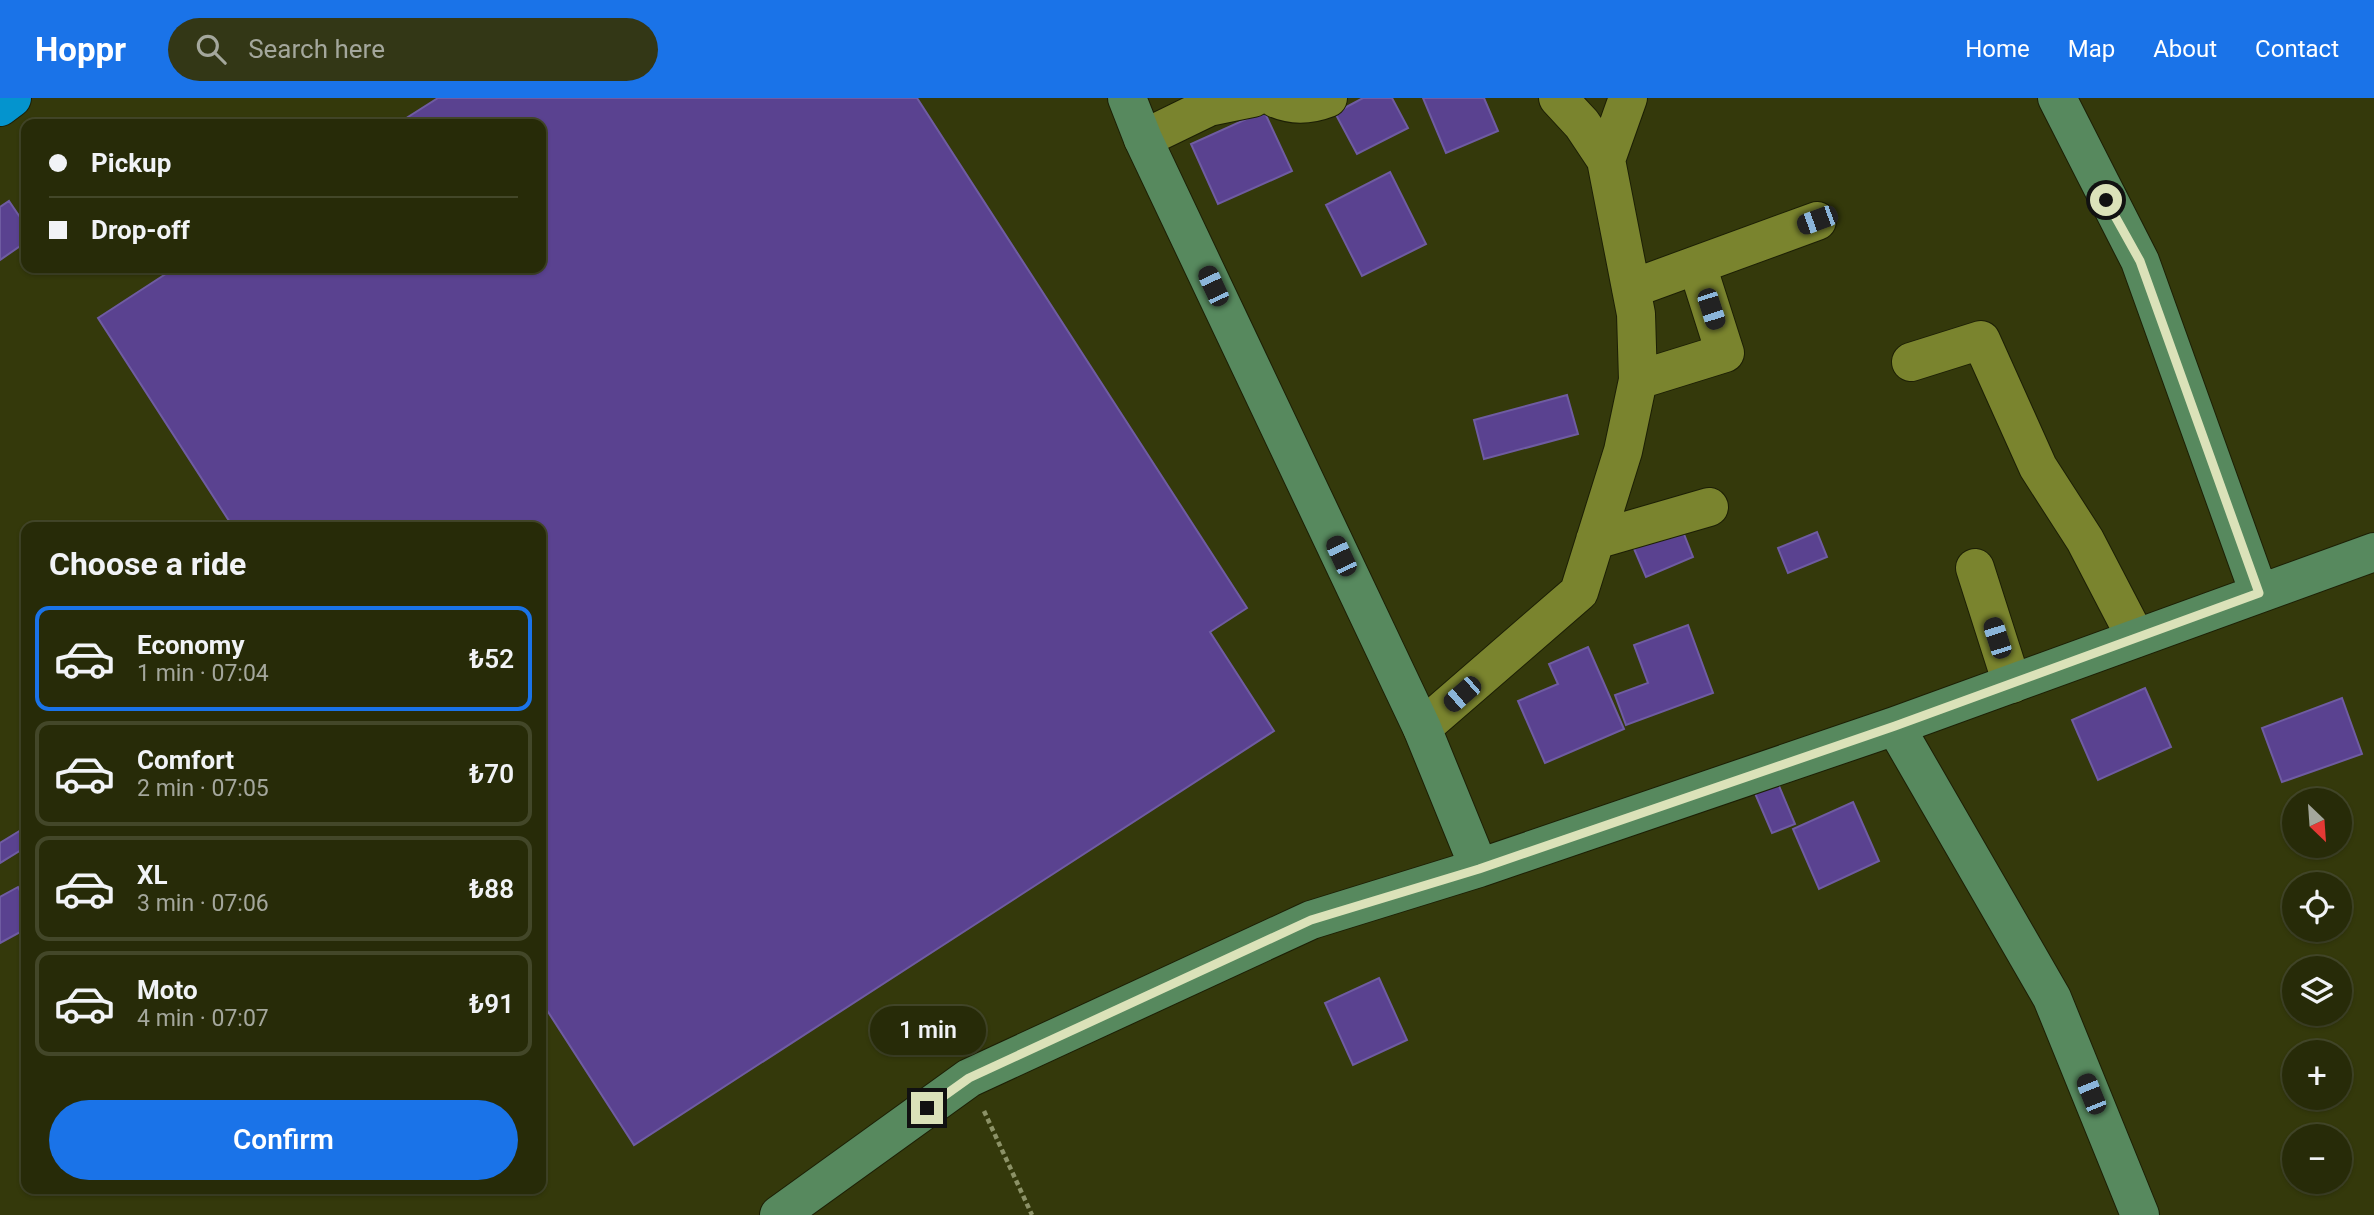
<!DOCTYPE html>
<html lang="en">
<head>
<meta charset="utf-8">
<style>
	:root { --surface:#272b08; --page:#333716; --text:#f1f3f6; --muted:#a4a79c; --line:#434729; --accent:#1a73e8 }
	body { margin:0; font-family:Roboto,sans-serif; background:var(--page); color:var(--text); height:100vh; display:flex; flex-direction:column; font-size:26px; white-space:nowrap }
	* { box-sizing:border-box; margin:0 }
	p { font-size:23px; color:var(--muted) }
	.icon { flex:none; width:38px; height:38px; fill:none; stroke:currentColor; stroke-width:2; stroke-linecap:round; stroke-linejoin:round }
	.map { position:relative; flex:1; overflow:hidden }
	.panel { position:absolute; left:21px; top:424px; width:525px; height:672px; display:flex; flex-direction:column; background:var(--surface); border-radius:14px; box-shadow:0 2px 5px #0004,0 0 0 2px var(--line) }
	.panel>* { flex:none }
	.guide { position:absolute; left:21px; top:21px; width:525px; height:154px; border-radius:14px; box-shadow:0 2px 5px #0004,0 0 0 2px var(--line); display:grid; align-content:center; height:154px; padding:0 28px; background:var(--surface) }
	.needle { width:46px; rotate:155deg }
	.controls { position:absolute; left:2282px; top:690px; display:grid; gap:14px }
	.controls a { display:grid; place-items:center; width:70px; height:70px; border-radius:50%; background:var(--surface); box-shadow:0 2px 5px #0004,0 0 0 2px var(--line); font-size:35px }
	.end { position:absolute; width:32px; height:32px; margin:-16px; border:9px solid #dbe2b9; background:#111; box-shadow:0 0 0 4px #111 }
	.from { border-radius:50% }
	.bubble { position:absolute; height:49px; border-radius:24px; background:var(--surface); box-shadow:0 2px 5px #0004,0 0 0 2px var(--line); font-size:23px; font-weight:600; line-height:49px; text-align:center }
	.car { position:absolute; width:21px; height:42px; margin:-21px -10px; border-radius:9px; box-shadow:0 0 5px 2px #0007; background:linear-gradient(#222 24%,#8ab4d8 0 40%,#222 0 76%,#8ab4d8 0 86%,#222 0) }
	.guide b { display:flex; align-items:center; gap:24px; height:66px; font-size:26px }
	.guide b+b { border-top:2px solid var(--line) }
	.guide i { width:18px; height:18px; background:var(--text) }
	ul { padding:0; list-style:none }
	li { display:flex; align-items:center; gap:21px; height:105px; margin:0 14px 10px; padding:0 14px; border:4px solid var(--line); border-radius:14px }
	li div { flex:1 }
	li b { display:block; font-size:26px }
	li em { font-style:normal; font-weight:600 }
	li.current { border-color:var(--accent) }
	li>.icon { width:63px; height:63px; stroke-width:1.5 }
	h2 { padding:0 28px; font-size:32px; line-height:84px }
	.button { display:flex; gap:14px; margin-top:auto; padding:14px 28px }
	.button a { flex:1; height:80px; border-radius:42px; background:var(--accent); color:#fff; font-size:28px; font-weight:600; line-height:80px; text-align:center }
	header { display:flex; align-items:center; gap:42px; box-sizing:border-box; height:98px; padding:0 35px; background:var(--accent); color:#fff }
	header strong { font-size:33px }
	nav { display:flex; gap:38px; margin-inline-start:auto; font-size:24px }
	.search { width:490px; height:63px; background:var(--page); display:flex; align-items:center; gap:18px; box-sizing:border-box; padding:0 24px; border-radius:38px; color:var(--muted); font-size:26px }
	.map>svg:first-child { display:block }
	.building { fill:#5a4290; stroke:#6f5ca2; stroke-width:2 }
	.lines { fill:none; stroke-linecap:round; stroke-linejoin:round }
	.street-casing { stroke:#1c1f05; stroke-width:40 }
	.secondary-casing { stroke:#1c1f05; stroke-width:40 }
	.highway-casing { stroke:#1c1f05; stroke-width:40 }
	.path { stroke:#8c9267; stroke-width:4.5; stroke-dasharray:5 3.5; stroke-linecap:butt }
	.street { stroke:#7a842e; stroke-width:38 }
	.secondary { stroke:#57895e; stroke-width:38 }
	.highway { stroke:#0494ce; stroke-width:38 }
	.route { stroke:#dbe2b9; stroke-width:9 }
</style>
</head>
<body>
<header>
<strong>Hoppr</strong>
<div class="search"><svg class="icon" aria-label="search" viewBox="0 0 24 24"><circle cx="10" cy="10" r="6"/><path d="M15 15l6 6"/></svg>Search here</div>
<nav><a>Home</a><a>Map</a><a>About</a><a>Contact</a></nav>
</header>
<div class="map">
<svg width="2374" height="1117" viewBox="0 0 2374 1117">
	<rect width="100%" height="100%" fill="#34390b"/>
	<path class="building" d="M438 0H917L1247 510 1210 534 1274 633 634 1047 541 903V429H233L98 220 175 170H541V26H397Z
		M1363 0H1392L1408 30 1357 56 1335 15Z
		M1423 0H1484L1498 33 1446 55Z
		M1264 13 1292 73 1218 106 1191 46Z
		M1390 74 1426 146 1362 178 1326 107Z
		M9 103 26 128V144L0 162V109Z
		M1567 297 1578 336 1484 361 1474 322Z
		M1680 426 1693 459 1646 479 1632 446Z
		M1817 434 1827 459 1788 475 1778 450Z
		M1688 527 1713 595 1626 627 1615 597 1648 585 1634 547Z
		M1588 549 1624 631 1545 665 1518 603 1558 586 1549 566Z
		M2145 590 2171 649 2098 682 2072 622Z
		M2342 600 2362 656 2282 684 2262 630Z
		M1774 676 1795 726 1772 735 1751 686Z
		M1853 704 1879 763 1819 791 1793 731Z
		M26 729V749L0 765V745Z
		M18 789 26 804V831L0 845V799Z
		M1379 880 1407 942 1353 967 1325 905Z"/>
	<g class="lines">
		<defs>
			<path id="street" d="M1275 0C1292 8 1310 7 1328 0
				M1143 41 1209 9 1253 0
				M1606 62 1628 0
				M1631 191 1817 123
				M1911 264 1981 242 2038 369 2085 442 2136 540
				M1638 282 1725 255 1697 167
				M1595 442 1709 409
				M1975 470 2012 586
				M1422 630 1579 494 1623 353 1638 282 1636 216 1606 62 1582 26 1558 0"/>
			<path id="secondary" d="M1127 0 1143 41 1422 630 1479 770
				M2057 0 2140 163 2259 495
				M1895 628 2052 900 2140 1117
				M779 1117 969 980 1311 822 1479 770 1895 628 2374 454"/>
			<path id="highway" d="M0 9 12 0"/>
		</defs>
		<use href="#street" class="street-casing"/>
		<use href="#secondary" class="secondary-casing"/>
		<use href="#highway" class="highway-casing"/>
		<path class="path" d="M984 1013 1032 1117"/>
		<use href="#street" class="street"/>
		<use href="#secondary" class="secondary"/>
		<use href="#highway" class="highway"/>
	</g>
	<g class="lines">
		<path class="route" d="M927 1010 969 980 1311 822 1479 771 1895 628 2259 495 2140 163 2106 102"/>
	</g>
</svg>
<div class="controls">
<a><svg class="needle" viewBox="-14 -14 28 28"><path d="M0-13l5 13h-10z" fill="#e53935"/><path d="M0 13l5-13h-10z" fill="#a4a79c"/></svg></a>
<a><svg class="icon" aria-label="locate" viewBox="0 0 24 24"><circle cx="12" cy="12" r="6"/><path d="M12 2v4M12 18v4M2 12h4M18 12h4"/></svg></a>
<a><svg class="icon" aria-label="layers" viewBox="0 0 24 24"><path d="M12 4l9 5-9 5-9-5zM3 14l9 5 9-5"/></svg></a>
<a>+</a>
<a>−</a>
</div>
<i class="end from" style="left:2106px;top:102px"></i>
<i class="end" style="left:927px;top:1010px"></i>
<div class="bubble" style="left:870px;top:908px;width:116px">1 min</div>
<i class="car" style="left:1817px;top:122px;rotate:250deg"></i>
<i class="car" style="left:1213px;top:188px;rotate:335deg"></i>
<i class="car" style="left:1711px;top:211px;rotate:162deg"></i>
<i class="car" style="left:1341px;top:458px;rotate:335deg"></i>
<i class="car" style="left:1997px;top:540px;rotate:342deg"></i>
<i class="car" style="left:1462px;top:596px;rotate:229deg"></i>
<i class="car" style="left:2091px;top:996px;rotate:338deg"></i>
<div class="guide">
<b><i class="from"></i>Pickup</b>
<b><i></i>Drop-off</b>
</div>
<section class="panel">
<h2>Choose a ride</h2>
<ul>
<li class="current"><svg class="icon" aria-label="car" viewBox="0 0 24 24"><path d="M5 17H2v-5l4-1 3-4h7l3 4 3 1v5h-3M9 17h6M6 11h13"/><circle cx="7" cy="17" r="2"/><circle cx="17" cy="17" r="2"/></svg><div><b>Economy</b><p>1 min · 07:04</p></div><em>₺52</em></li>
<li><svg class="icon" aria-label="car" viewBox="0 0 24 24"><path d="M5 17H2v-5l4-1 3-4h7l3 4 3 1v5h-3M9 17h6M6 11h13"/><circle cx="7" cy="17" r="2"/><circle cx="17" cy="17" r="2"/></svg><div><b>Comfort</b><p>2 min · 07:05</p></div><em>₺70</em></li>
<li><svg class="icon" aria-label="car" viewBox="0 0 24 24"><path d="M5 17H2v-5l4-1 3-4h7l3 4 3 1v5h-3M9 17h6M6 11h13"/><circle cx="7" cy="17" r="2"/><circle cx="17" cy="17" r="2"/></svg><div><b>XL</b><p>3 min · 07:06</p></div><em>₺88</em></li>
<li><svg class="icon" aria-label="car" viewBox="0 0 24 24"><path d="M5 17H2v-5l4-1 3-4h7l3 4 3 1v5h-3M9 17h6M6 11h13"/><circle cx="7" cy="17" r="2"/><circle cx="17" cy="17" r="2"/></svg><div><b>Moto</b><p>4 min · 07:07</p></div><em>₺91</em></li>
</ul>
<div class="button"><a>Confirm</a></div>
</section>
</div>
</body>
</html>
